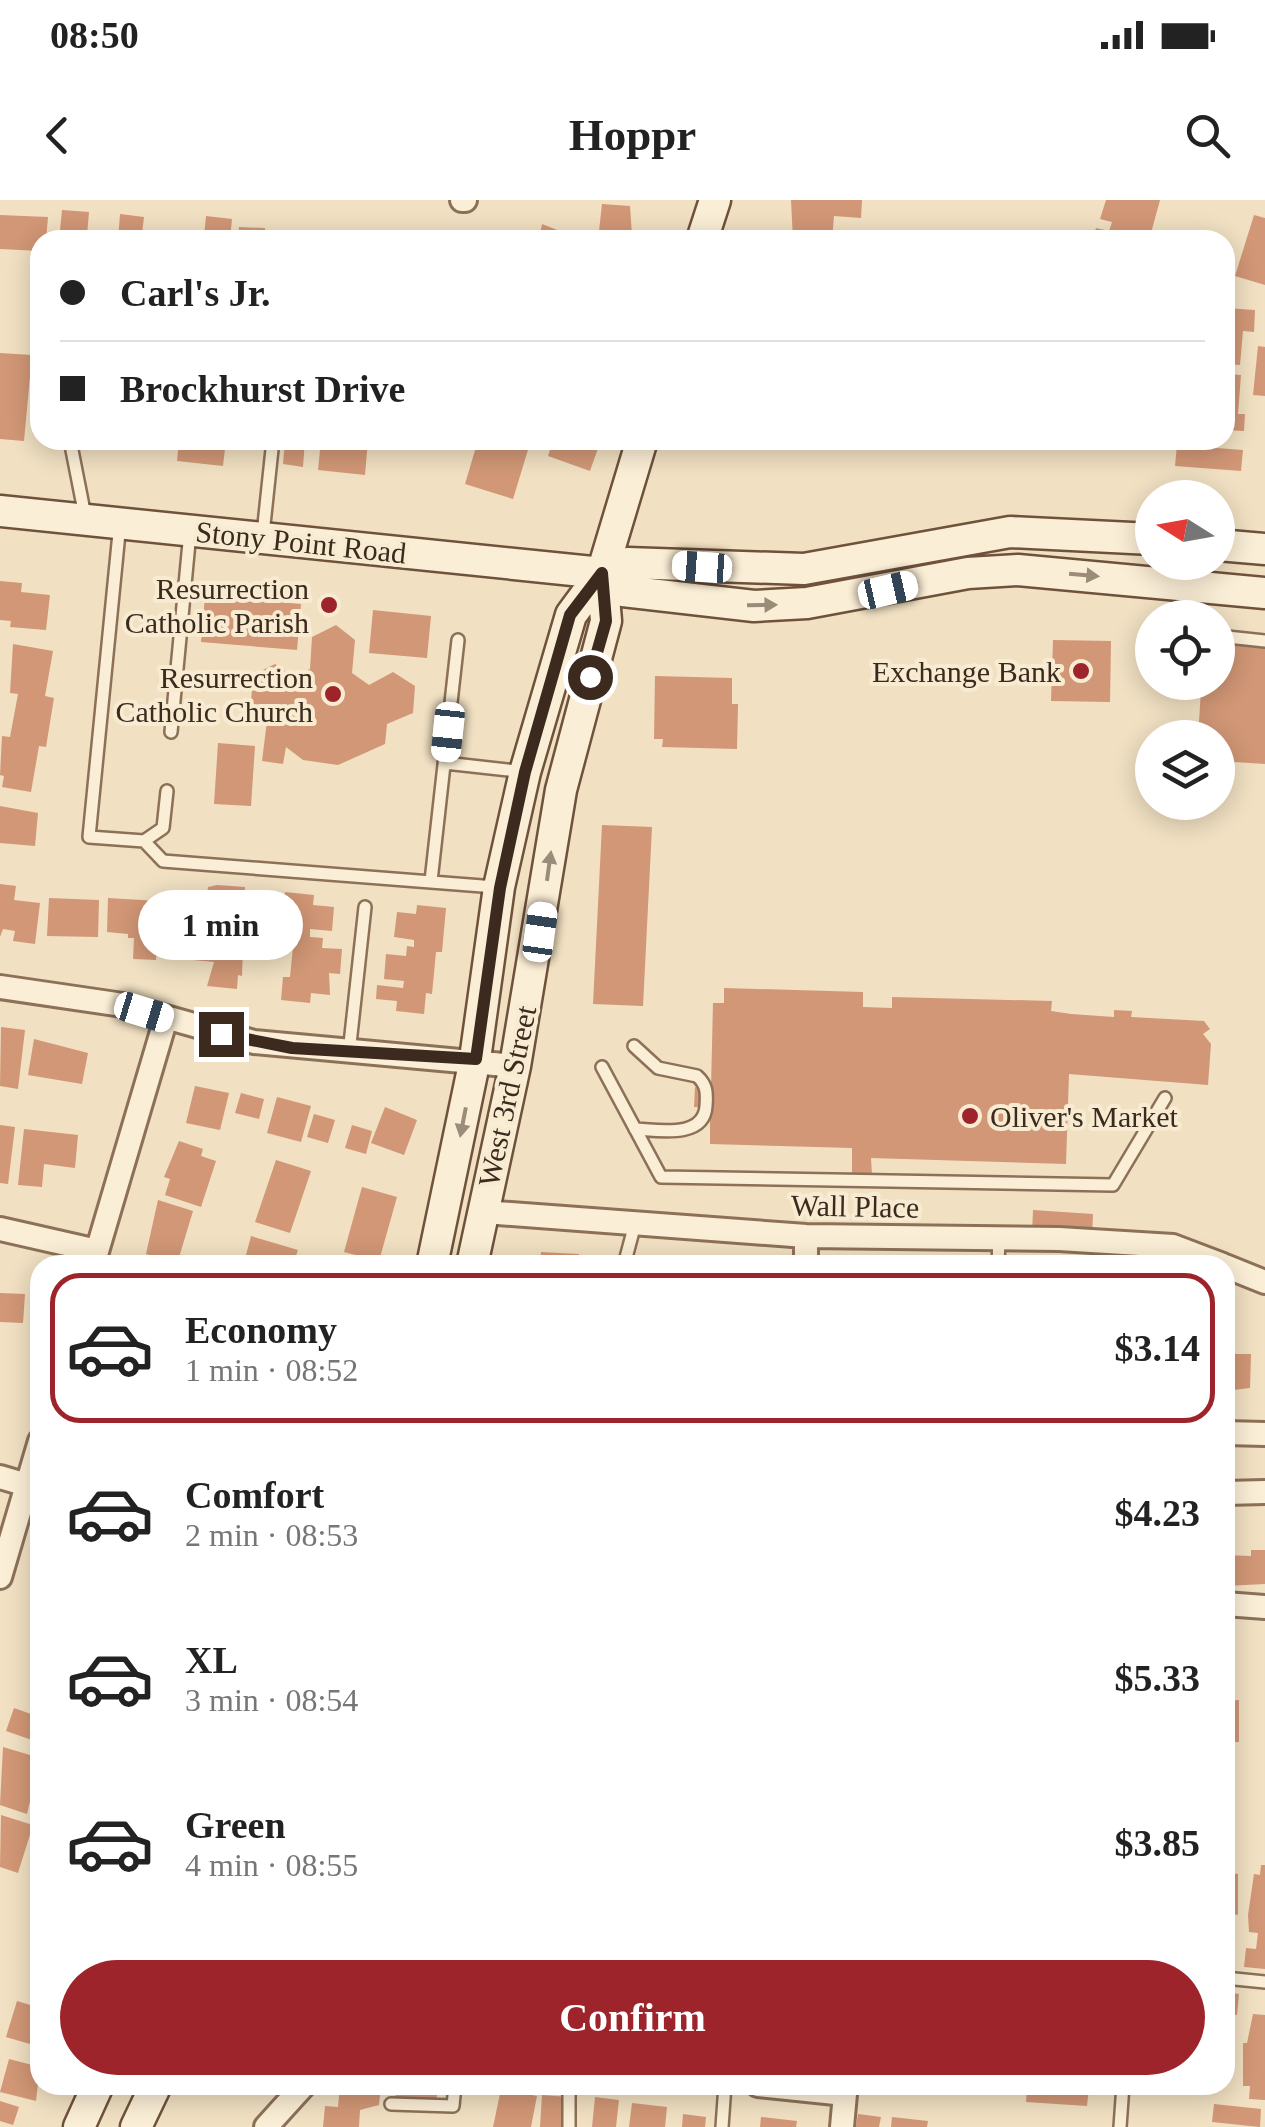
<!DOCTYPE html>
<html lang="en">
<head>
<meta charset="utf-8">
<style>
	:root { --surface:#fff; --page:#f6f6f6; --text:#222; --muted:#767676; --line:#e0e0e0; --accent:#9e242c }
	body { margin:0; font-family:Georgia,serif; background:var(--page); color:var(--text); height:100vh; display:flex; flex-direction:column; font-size:38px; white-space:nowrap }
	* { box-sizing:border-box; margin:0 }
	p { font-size:32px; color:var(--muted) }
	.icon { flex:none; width:55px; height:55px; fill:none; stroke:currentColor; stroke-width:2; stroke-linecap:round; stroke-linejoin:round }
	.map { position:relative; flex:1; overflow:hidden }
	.side { position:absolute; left:30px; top:1055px; width:1205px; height:840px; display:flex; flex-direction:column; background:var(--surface); border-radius:30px; box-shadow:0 5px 25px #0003 }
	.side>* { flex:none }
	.guide { position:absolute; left:30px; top:30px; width:1205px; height:220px; border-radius:30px; box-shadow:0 5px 25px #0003; display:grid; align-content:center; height:220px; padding:0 30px; background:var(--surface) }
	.needle { width:65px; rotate:281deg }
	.fabs { position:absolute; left:1135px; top:280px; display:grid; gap:20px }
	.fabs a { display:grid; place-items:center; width:100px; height:100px; border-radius:50%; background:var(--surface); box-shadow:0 5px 25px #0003; font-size:50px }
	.end { position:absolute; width:45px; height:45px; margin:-22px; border:12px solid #3b2a1d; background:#fff; box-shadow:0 0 0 5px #fff }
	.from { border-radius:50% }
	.bubble { position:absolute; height:70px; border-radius:35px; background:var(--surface); box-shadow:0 5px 25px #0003; font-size:32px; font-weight:800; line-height:70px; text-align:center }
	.car { position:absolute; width:30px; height:60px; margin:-30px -15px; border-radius:12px; box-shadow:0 0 8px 2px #0007; background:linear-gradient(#fff 24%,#345 0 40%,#fff 0 76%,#345 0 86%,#fff 0) }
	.guide b { display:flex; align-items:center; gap:35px; height:95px; font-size:38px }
	.guide b+b { border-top:2px solid var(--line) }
	.guide i { width:25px; height:25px; background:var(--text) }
	ul { padding:18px 0 0; list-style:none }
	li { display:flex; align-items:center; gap:30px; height:150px; margin:0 20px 15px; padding:0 10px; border:5px solid transparent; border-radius:30px }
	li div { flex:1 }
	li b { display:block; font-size:38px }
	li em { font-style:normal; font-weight:800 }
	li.on { border-color:var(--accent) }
	li>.icon { width:90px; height:90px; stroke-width:1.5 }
	.cta { display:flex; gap:20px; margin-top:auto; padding:20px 30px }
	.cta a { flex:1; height:115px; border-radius:60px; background:var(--accent); color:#fff; font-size:40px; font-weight:800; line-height:115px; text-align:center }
	.status { display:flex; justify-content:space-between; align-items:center; height:70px; padding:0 50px; background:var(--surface); direction:ltr }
	.status svg { height:28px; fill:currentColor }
	header { display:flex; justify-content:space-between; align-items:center; height:130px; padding:0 30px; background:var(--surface); font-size:45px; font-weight:800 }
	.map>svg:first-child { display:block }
	.building { fill:#d19776 }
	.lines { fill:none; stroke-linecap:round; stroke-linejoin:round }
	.service-casing { stroke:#8c7158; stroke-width:16 }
	.minor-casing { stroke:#8c7158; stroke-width:28 }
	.secondary-casing { stroke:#6e523b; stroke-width:35 }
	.service { stroke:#fbeed6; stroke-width:11 }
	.minor { stroke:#fbeed6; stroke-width:22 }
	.secondary { stroke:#fbeed6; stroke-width:30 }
	.oneway { fill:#9b8c7a }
	.route { stroke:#3b2a1d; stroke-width:12 }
	.poi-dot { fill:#9e242c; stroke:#f7ebd2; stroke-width:4 }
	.labels { text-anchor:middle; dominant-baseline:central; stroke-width:8; stroke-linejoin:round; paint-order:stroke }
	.street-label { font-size:30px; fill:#3b2a1d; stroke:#f7ebd2 }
	.poi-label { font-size:30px; fill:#3b2a1d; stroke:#f7ebd2; text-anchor:end }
</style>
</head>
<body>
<div class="status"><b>08:50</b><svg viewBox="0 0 49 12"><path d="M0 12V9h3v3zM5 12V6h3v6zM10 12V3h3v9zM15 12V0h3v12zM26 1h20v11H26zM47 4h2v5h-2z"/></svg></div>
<header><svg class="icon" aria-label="back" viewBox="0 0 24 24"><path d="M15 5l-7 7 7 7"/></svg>Hoppr<svg class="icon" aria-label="search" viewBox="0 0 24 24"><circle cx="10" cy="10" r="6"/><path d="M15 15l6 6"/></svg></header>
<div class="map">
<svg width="1265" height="1927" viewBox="0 0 1265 1927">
	<rect width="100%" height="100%" fill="#f1e0c2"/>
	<path class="building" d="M791 0H862L861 18 834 16 832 40H793Z
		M1106 0H1160L1151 33 1139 30 1137 40H1092L1096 28 1109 31 1112 22 1100 19Z
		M602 4 630 6 632 35 650 40H598Z
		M62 10 89 12 87 36 106 40H59Z
		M120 14 144 17 142 34 160 36 159 40H118Z
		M0 15 48 17 46 40H40V51L0 49Z
		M1254 15 1265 18V85L1235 76Z
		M206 16 232 19 230 40H180V35L204 37Z
		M542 24 565 33 562 40H539Z
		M239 27 265 28V40H238Z
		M1225 108 1255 110 1254 132 1243 131 1240 165 1225 164Z
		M1258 146 1265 147V196L1253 195Z
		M0 153 32 155 24 241 0 239Z
		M1225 174 1241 175 1238 214H1245L1244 231 1225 230Z
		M179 240H226L223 266 177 261Z
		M285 240H305L303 267 283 264Z
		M321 240H368L365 275 318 270Z
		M478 240H531L513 299 465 284Z
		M553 240H601L590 271 548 256Z
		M1177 245 1243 250 1241 271 1175 266Z
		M0 381 22 383 21 392 50 395 46 430 10 427 11 421 0 420Z
		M205 396 301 404 297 450 201 442Z
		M373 410 431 416 427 458 369 453Z
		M336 425 355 440 352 473 369 485 393 472 415 486 413 513 387 524 385 544 338 565 303 560 286 547 283 564 262 561 268 513 251 502 253 475 275 464 292 476 310 469 312 437Z
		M1218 438 1265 442V564L1218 561V538H1198L1201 489 1218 482Z
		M1053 440 1111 441 1110 502 1051 501Z
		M13 444 53 451 45 496 54 498 46 547 39 546 31 592 2 587 4 576 0 575 2 536 10 537 18 494 10 493Z
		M655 476 732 478V504H738L737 549 662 547 663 539H654Z
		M218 543 255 546 251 606 214 604Z
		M0 606 38 613 35 646 0 643Z
		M602 625 652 627 643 806 593 804Z
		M0 684 16 686 14 700 40 703 35 744 13 741 15 731 3 729 0 737Z
		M217 685 245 687 242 776 238 775 237 789 207 786 214 762 193 760 195 736 216 738 217 730 215 720 194 718 196 694 207 695 208 687Z
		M285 692 314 695 313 705 334 707 332 731 310 729V737L323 738 322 748 342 749 340 774 329 773 330 795 311 793 310 803 281 800 283 777H290L294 737 281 736Z
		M49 698 99 700 98 737 47 736Z
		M108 698 159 701 156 760 133 759 134 738H128V734L107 732Z
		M417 705 446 708 442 752H436L432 794 426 793 424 814 396 811 397 801 376 799 377 785 403 788 404 781 384 779 386 754 406 756 407 746 414 747V740L394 737 397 712 416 714Z
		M724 788 863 792V807L892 808V797L1052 801 1051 811 1071 814 1114 817V810L1132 811 1131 817 1204 821 1210 829 1203 834 1211 844 1208 885 1069 874 1066 964 871 958 872 975 852 974V948L710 944V908L694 907 695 887 711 888 713 803H724Z
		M1 827 25 830 18 889 0 886Z
		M34 839 88 853 82 884 28 875Z
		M195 886 229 893 220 930 186 923Z
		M241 893 264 899 259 919 235 913Z
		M277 897 311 906 301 942 267 933Z
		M385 907 417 920 404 955 371 943Z
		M314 914 335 920 328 943 307 937Z
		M0 925 15 927 8 984 0 983Z
		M352 925 372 931 366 954 345 948Z
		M24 929 78 935 75 968 44 964 42 987 18 985Z
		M179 941 203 949 201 956 216 961 201 1007 165 995 170 979 164 977Z
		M276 960 311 971 290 1033 255 1022Z
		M362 987 397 997 379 1061 344 1052Z
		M158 1000 193 1011 177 1064 146 1054Z
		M1033 1010 1093 1014 1092 1038 1032 1034Z
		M251 1036 298 1050 293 1065 246 1055Z
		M541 1052 579 1054V1065H540Z
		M0 1093 25 1094 23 1123 0 1122Z
		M1227 1154H1251L1250 1188 1225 1191Z
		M1251 1350H1265V1384L1225 1386V1355L1251 1356Z
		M39 1489 40 1533 35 1532 32 1540 6 1531 14 1508 31 1514Z
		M1239 1500V1542H1225V1501Z
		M3 1547 40 1558 27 1614 0 1605Z
		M1 1615 33 1625 18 1673 0 1667Z
		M1225 1662H1231V1673L1238 1674V1715L1234 1714 1231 1735H1225Z
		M1261 1665H1265V1769L1244 1767 1246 1748 1256 1749 1258 1733 1249 1732 1248 1715 1254 1674 1260 1675Z
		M1225 1792 1239 1794 1237 1815 1225 1814Z
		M17 1801 40 1808V1847L6 1837Z
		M1253 1814 1265 1815V1900L1249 1899 1250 1886H1243V1843H1247Z
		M1225 1825H1234L1230 1881 1225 1880Z
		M9 1859 40 1867 36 1901 0 1892Z
		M340 1885H381L379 1905 360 1910 359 1927H323L325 1906 338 1907Z
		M397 1885H438L436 1904 395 1899Z
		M1027 1885 1089 1887 1087 1906 1026 1902Z
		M501 1889 537 1896 531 1927H493Z
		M542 1895 568 1897 565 1927H540Z
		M595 1897 619 1900 616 1927H592Z
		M0 1901 19 1907 13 1925 0 1921Z
		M632 1903 667 1907 665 1927H629Z
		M1214 1904 1261 1909 1260 1927 1212 1922Z
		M683 1914 706 1917 705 1927H682Z
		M858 1914 881 1917 879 1927H856Z
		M761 1917 797 1921 796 1927H760Z
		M892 1917 928 1921 927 1927H891Z"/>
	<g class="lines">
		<defs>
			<path id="service" d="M70 240 85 316
				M120 323 89 637 144 641 163 661 495 687
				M263 334 273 240
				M1218 436 1265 441
				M171 532 190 332
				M445 563 525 572
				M144 641 163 628 167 591
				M431 681 458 440
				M634 846 658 868 697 876C707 885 707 893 706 906 704 939 658 930 635 929
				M349 853 365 707
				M602 867 661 977 1113 985 1165 898
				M624 1065 635 1024
				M998 1065 999 1038
				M1225 1778 1265 1782
				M391 1904 453 1906 455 1885
				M569 1927V1885
				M722 1927 725 1885
				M1120 1927 1123 1885"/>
			<path id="minor" d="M462 0H465
				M0 787 123 805 254 842 515 866
				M484 1012 806 1036 1059 1039 1173 1046 1223 1065
				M0 1029 97 1051
				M93 1065 166 818
				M806 1065V1036
				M1225 1066 1265 1082
				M1225 1233 1265 1234
				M0 1277 27 1285
				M1225 1293 1265 1292
				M0 1377 40 1241
				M1225 1404 1265 1407
				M758 1885 845 1894 842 1927
				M266 1927 304 1885"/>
			<path id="secondary" d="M702 40 715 0
				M0 311 602 373 628 363 804 369 1010 332 1152 339
				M1218 345 1265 349
				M602 373 623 391 754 406 807 403 968 373 1018 370 1265 393
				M432 1065 475 859 499 687 525 572 571 415 602 373 642 240
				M472 1065 515 866 561 590 606 421 602 373
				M79 1927 98 1885
				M136 1927 156 1885"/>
		</defs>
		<use href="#service" class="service-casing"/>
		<use href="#minor" class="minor-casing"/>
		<use href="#secondary" class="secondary-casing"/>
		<use href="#service" class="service"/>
		<use href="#minor" class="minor"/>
		<use href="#secondary" class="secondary"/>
	</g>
	<defs><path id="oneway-solid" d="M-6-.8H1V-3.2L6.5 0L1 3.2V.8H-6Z" transform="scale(2.5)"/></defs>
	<g class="oneway">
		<use href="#oneway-solid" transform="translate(1084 375) rotate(5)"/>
		<use href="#oneway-solid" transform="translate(762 405) rotate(-1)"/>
		<use href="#oneway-solid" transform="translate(549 666) rotate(-82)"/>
		<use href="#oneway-solid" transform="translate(463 922) rotate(101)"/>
	</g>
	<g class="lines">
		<path class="route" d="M221 834 292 848 476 859 500 688 525 572 570 415 602 373 606 421 590 477"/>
	</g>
	<g class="poi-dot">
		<circle cx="329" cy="405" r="10"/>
		<circle cx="1081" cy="471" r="10"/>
		<circle cx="333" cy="494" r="10"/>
		<circle cx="970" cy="916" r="10"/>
	</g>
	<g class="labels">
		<g class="street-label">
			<text transform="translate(301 342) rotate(6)">Stony Point Road</text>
			<text transform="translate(507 896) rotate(-78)">West 3rd Street</text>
			<text transform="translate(855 1006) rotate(1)">Wall Place</text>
		</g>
		<g class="poi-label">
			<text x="309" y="388">Resurrection<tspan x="309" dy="34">Catholic Parish</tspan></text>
			<text x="1061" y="471">Exchange Bank</text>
			<text x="313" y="477">Resurrection<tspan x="313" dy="34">Catholic Church</tspan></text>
			<text x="990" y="916" text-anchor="start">Oliver's Market</text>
		</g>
	</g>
</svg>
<div class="fabs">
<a><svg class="needle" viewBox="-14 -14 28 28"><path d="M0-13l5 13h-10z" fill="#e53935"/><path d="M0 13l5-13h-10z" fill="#767676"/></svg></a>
<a><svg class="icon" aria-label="locate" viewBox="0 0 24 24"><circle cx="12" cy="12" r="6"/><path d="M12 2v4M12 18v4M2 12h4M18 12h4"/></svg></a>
<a><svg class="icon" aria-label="layers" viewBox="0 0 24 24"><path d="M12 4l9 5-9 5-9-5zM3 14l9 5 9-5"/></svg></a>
</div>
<i class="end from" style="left:590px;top:477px"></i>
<i class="end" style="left:221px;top:834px"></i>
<div class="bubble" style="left:138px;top:690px;width:165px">1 min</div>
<i class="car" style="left:702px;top:367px;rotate:274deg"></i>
<i class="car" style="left:888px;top:390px;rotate:77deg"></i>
<i class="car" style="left:448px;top:532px;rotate:186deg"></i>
<i class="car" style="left:540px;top:732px;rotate:8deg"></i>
<i class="car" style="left:144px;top:812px;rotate:107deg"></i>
<div class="guide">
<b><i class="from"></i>Carl's Jr.</b>
<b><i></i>Brockhurst Drive</b>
</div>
<section class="side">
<ul>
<li class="on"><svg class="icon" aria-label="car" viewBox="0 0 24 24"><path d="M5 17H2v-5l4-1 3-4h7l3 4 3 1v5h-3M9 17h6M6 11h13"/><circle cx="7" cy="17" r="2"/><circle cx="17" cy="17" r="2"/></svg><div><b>Economy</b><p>1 min · 08:52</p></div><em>$3.14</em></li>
<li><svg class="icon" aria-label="car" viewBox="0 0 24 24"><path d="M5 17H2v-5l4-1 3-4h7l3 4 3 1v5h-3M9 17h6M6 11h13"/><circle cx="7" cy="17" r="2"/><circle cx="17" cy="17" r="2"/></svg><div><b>Comfort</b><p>2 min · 08:53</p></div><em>$4.23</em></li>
<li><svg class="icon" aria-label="car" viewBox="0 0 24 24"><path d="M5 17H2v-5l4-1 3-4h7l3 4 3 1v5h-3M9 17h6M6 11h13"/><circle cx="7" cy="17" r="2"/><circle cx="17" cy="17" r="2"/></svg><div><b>XL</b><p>3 min · 08:54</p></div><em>$5.33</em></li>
<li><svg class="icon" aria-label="car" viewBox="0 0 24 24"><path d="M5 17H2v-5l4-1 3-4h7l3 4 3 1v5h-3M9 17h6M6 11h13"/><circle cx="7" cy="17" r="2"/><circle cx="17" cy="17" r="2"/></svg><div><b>Green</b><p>4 min · 08:55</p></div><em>$3.85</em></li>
</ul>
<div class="cta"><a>Confirm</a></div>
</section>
</div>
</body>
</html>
